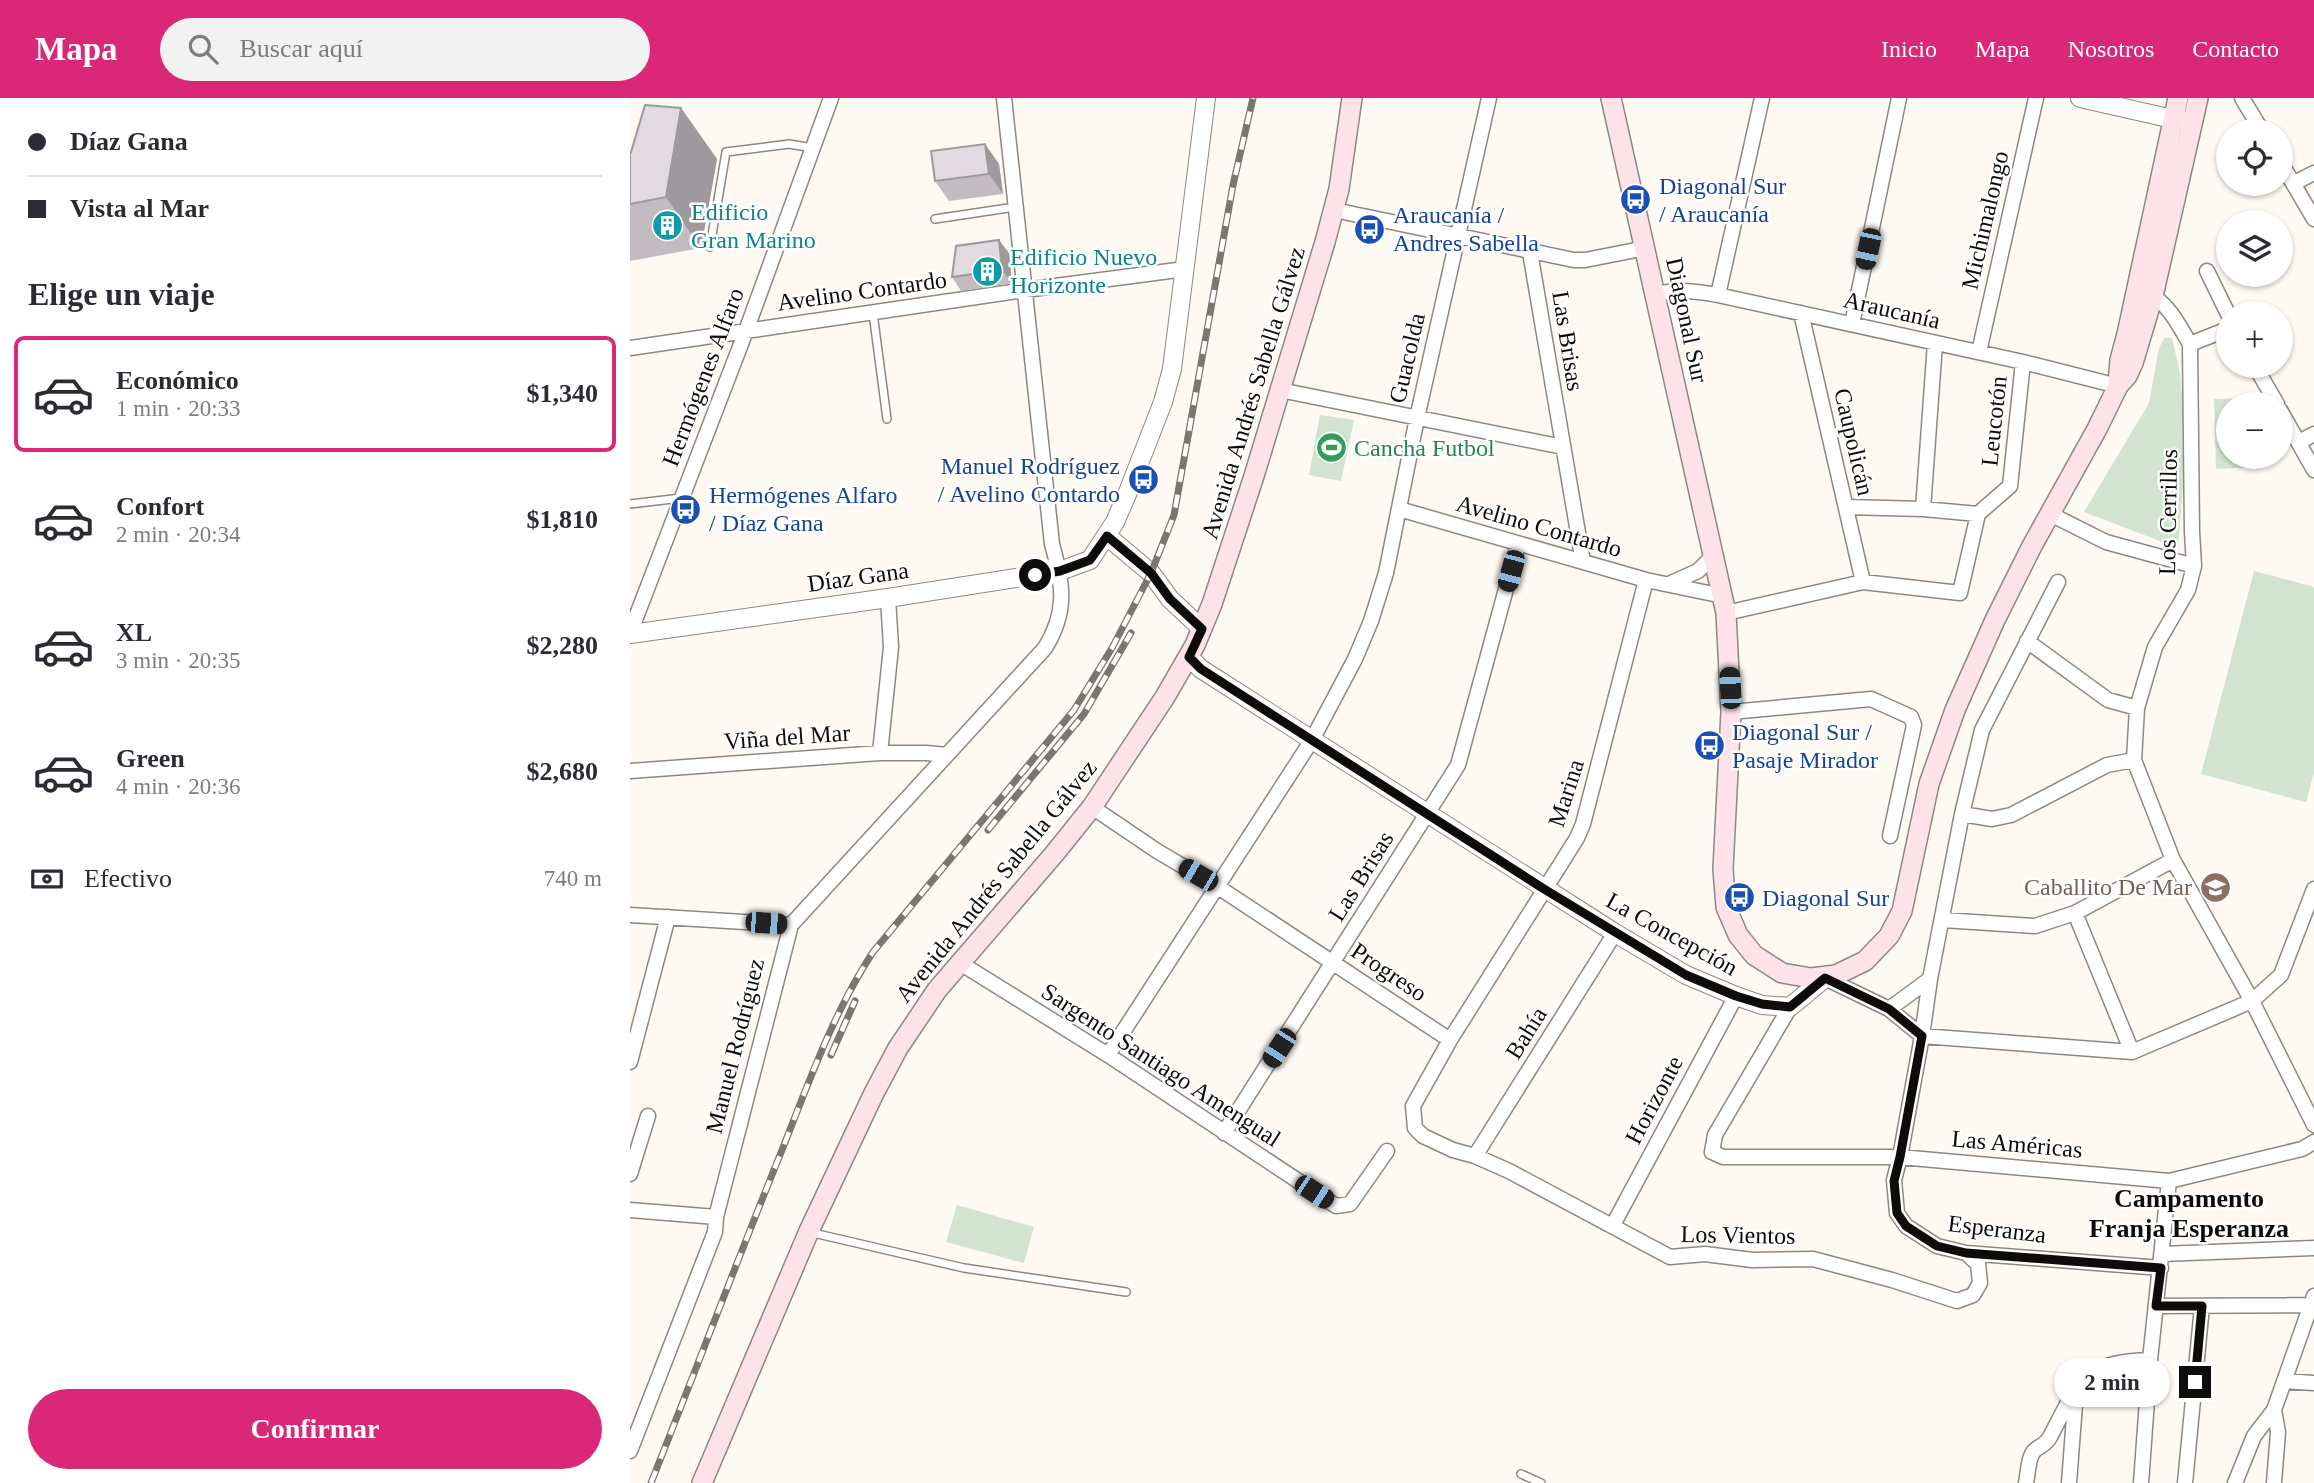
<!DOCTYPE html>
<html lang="es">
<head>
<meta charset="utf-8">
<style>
	:root { --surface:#fff; --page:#f2f2f3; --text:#2b2b33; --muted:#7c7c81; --line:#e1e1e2; --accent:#db2777 }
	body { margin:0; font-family:"Times New Roman",serif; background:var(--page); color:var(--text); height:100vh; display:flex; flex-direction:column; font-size:26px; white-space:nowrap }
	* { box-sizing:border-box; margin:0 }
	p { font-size:23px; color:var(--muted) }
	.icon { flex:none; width:38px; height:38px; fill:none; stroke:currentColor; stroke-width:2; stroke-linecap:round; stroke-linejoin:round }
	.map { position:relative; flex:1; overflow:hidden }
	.drawer { display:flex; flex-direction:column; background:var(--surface); width:630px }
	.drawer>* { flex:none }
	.guide { display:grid; align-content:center; height:154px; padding:0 28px; background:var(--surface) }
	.buttons { position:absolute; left:1586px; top:21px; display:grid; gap:14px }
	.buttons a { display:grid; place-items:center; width:77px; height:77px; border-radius:50%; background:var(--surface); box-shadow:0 2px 5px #0004; font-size:35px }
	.end { position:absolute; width:32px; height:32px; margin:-16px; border:9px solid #0d0c0a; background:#fff; box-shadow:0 0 0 4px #fff }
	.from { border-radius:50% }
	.bubble { position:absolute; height:49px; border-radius:24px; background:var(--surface); box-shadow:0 2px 5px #0004; font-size:23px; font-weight:600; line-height:49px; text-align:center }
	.car { position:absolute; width:21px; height:42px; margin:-21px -10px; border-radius:9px; box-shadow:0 0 5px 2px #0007; background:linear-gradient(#222 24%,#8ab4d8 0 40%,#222 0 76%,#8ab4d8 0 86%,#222 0) }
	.guide b { display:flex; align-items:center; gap:24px; height:66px; font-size:26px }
	.guide b+b { border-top:2px solid var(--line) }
	.guide i { width:18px; height:18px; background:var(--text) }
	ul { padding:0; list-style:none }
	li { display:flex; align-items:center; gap:21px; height:116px; margin:0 14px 10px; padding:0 14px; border:4px solid transparent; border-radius:10px }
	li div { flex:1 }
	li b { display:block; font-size:26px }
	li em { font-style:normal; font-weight:600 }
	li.current { border-color:var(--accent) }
	li>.icon { width:63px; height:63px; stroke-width:1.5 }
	h2 { padding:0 28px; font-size:32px; line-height:84px }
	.pay { display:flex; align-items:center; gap:18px; height:77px; padding:0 28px; font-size:26px }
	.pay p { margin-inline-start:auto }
	.primary-button { display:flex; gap:14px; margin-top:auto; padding:14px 28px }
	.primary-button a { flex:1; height:80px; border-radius:42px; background:var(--accent); color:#fff; font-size:28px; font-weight:600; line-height:80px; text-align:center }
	header { display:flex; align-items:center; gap:42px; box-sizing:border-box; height:98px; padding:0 35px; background:var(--accent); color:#fff }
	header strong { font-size:33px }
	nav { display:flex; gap:38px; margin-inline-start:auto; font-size:24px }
	.search { width:490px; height:63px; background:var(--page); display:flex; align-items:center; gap:18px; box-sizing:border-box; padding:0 24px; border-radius:38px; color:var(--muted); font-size:26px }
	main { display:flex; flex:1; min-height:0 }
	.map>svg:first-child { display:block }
	.green { fill:#d2e3d0 }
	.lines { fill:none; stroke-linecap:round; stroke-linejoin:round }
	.service-casing { stroke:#8d8882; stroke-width:10 }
	.minor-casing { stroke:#8d8882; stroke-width:17 }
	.tertiary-casing { stroke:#8d8882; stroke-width:20 }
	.secondary-casing { stroke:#8d8882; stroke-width:22 }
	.service { stroke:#fff; stroke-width:7 }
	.minor { stroke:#fff; stroke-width:14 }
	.tertiary { stroke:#fff; stroke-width:18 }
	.secondary { stroke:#fee2e9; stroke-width:19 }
	.rail-casing { stroke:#7a7773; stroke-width:7 }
	.rail { stroke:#fff; stroke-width:4.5; stroke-dasharray:13; stroke-linecap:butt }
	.wall { fill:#c2bbc1 }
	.shaded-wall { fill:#9e999d }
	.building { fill:#e1dae0; stroke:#9e999d; stroke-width:2 }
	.route { stroke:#0d0c0a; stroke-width:9 }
	.labels { text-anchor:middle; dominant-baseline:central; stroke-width:5; stroke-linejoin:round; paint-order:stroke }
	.transit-label { font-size:24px; fill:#164399; stroke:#fff; text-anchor:start }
	.culture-label { font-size:24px; fill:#0d838f; stroke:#fff; text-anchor:start }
	.street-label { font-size:24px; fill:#0d0c0a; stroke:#fff }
	.leisure-label { font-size:24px; fill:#27864d; stroke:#fff; text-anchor:start }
	.education-label { font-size:24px; fill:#785e54; stroke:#fff; text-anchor:end }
	.neighbourhood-label { font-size:26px; font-weight:bold; fill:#0d0c0a; stroke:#fff }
</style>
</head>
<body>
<header>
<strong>Mapa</strong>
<div class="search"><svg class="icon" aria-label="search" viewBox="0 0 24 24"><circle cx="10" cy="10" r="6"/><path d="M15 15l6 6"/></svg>Buscar aquí</div>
<nav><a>Inicio</a><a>Mapa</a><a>Nosotros</a><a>Contacto</a></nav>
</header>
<main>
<section class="drawer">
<div class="guide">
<b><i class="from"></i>Díaz Gana</b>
<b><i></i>Vista al Mar</b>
</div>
<h2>Elige un viaje</h2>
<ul>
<li class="current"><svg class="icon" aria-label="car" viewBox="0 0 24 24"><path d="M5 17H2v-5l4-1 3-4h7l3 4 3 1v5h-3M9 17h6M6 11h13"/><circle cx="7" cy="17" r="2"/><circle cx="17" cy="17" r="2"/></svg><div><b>Económico</b><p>1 min · 20:33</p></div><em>$1,340</em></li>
<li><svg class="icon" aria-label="car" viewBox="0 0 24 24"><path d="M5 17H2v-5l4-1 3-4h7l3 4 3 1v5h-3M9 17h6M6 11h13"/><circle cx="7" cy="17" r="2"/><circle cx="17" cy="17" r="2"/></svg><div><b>Confort</b><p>2 min · 20:34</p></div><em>$1,810</em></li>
<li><svg class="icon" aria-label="car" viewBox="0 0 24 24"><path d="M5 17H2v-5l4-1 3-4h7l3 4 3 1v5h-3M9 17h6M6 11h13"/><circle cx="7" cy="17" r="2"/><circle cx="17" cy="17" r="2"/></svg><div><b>XL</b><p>3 min · 20:35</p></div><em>$2,280</em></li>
<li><svg class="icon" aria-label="car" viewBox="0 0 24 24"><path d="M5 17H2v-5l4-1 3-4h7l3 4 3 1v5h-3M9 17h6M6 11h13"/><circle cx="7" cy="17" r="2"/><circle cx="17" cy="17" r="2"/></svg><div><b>Green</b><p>4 min · 20:36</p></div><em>$2,680</em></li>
</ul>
<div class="pay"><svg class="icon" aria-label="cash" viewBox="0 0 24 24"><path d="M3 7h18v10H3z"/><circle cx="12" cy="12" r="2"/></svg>Efectivo<p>740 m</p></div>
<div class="primary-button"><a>Confirmar</a></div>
</section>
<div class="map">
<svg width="1684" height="1385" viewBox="0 0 1684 1385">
	<rect width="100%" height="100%" fill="#fef9f2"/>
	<path class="green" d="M1534 240H1542L1550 275 1556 351 1548 450 1454 414 1519 305 1529 250Z
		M1624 300V306H1598V359H1626V369L1586 371 1584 301Z
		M690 317 724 322 711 383 679 377Z
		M1624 473 1684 489V675L1676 704 1571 676Z
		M327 1107 404 1129 394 1165 316 1144Z"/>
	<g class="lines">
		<defs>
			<path id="service" d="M305 121 385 109
				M80 149 96 54 159 46 183 50
				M243 215 257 321
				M0 406 51 400
				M179 1134 334 1170 496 1194
				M891 1376 911 1385"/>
			<path id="minor" d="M1612 0 1632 33
				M1650 63 1684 121
				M1664 85 1684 75
				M704 112 944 162H955L1016 150
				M900 154 953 464
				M1577 173 1598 216
				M1026 196C1048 191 1066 193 1088 197L1393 264 1488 288
				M1518 196C1537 203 1550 229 1560 246L1562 434 1564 468 1558 492 1525 549 1507 610 1504 662 1543 762 1622 903 1684 1027
				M1088 197 1132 0
				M1171 215 1233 484
				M1222 226 1269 0
				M1560 246 1598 231
				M0 250 395 192 555 171
				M1349 254 1406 0
				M1625 268 1647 306
				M650 292 933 349
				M1650 312 1684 372
				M1669 344 1684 336
				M1216 409 1293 411 1348 416
				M769 411 1016 482 1093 498
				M1293 411 1305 245
				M1420 416 1476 444 1564 468
				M1016 482 953 726 947 740 820 942 783 1008 785 1030 793 1038 823 1052 845 1058 879 1073 1040 1159 1075 1156 1122 1162 1183 1161 1262 1182 1327 1203 1343 1197 1350 1185 1348 1166 1336 1155
				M1428 484 1352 632 1332 716 1300 881 1292 938 1270 1059 1264 1082 1267 1115 1276 1128 1307 1148 1336 1155 1531 1170
				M1039 486 1068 473 1084 457
				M1096 515 1233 484 1330 495 1348 416 1380 388 1393 264
				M0 535 116 233 201 0
				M1397 543 1478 602 1507 610
				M1101 614 1241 601 1281 619 1284 627 1260 738
				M250 655 261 549 258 500
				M0 673 250 655H296L317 657
				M462 709 527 753 588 789 820 942
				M1332 716 1362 721 1381 717 1477 667 1504 662
				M1445 815 1502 954
				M0 817 161 827
				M1313 822 1405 828 1445 815 1543 762
				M330 865 478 957 706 1108 720 1106 757 1053
				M1195 880 1259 911 1292 938 1502 954 1622 903 1651 877 1684 791
				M1160 909 1085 1037 1082 1054 1093 1059H1270L1539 1083 1672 1051 1684 1044
				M1259 911 1300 881
				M478 957 682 642 725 561 741 523 756 475 787 320 859 0
				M0 964 38 819
				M594 1035 828 667 888 447
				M845 1058 985 835
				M0 1076 18 1018
				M0 1112 86 1119
				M983 1127 1106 898
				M1532 1156 1684 1150
				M1526 1208 1680 1207
				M1654 1283 1684 1285
				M1644 1312 1648 1334 1644 1385
				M0 1353 85 1134 86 1119 161 827 415 550C438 513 433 486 422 446L374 0
				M1396 1385C1398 1376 1398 1360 1404 1353 1409 1348 1416 1347 1420 1339 1449 1284 1452 1264 1520 1262
				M1439 1385 1446 1293
				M1511 1385 1520 1262 1539 1083
				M1555 1385 1572 1208
				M1605 1385 1624 1338 1644 1312 1684 1198"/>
			<path id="tertiary" d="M1450 0 1556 24
				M477 438 521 475 540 501 572 531
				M0 536 258 500 430 473 460 462 485 424 498 394 533 304 542 271 576 0
				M559 559 571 571 985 835 1056 877 1106 898 1132 907 1160 909 1195 880"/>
			<path id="secondary" d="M981 0 1096 515 1101 614 1093 771 1096 809 1108 837 1124 857 1152 875 1181 880 1206 877 1235 863 1259 838 1272 813 1299 686 1325 612 1365 522 1402 448 1467 331 1488 288 1497 278 1503 265 1523 198 1568 0
				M1488 286 1490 262 1497 236 1548 0
				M72 1385 179 1133 244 995 268 950 307 892 425 755 462 709 535 599 565 547 582 506 624 378 695 144 709 91 722 0"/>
		</defs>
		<use href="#service" class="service-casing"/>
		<use href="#minor" class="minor-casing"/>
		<use href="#tertiary" class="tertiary-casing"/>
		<use href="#secondary" class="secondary-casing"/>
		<use href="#service" class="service"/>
		<use href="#minor" class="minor"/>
		<use href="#tertiary" class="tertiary"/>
		<use href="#secondary" class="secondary"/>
		<defs>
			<path id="rail" d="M358 732 454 616 501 535
				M201 957 225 903
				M21 1385C65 1274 107 1163 152 1052 179 984 203 915 243 854L444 612 482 550 521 475 544 417 603 87 623 0"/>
		</defs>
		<use href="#rail" class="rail-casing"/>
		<use href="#rail" class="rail"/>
	</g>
	<path class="wall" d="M51 10 87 61 71 150 0 163V54Z
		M355 46 369 66 373 96 319 103 305 83Z
		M379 155 382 185 331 193 322 179Z"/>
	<path class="shaded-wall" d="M51 10 87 61 71 150 36 99Z
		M355 46 369 66 373 96 359 76Z
		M369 142 379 155 382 185 372 172Z"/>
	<path class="building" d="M15 7 51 10 36 99 0 106V54H1Z
		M355 46 359 76 305 83 301 53Z
		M369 142 372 172 322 179 326 148Z"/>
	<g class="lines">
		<path class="route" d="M405 477 430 473 460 462 477 438 521 475 540 501 572 531 559 559 571 571 914 791 1033 863 1056 877 1106 898 1132 906 1160 909 1195 880 1259 911 1292 938 1270 1059 1264 1083 1267 1115 1276 1128 1307 1148 1336 1155 1531 1170 1526 1208H1572L1565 1284"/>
	</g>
	<defs>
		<symbol id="bus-disc" viewBox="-11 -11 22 22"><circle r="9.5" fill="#1a4fb4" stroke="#fff"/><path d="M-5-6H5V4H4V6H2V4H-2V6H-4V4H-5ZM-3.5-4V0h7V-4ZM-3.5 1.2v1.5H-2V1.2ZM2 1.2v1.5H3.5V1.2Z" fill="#fff"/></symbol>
		<symbol id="building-disc" viewBox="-11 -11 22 22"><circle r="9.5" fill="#0f9aa8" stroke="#fff"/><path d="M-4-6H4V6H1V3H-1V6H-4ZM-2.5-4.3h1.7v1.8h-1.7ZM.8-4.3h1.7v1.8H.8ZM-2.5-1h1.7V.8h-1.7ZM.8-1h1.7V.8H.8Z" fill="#fff"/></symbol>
		<symbol id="stadium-disc" viewBox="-11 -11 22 22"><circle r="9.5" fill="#2e9e5b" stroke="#fff"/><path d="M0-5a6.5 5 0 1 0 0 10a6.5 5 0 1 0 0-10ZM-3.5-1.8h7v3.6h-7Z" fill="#fff"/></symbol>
		<symbol id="school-disc" viewBox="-11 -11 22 22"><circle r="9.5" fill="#8d6e63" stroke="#fff"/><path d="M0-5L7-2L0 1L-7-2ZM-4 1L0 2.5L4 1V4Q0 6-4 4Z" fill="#fff"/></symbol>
	</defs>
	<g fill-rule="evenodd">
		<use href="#bus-disc" x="988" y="84" width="35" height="35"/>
		<use href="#building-disc" x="20" y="110" width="35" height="35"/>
		<use href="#bus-disc" x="722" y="114" width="35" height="35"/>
		<use href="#building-disc" x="340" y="156" width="35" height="35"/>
		<use href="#stadium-disc" x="684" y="332" width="35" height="35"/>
		<use href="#bus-disc" x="496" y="364" width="35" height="35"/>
		<use href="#bus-disc" x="38" y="394" width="35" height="35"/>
		<use href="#bus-disc" x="1062" y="630" width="35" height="35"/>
		<use href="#school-disc" x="1568" y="772" width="35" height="35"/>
		<use href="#bus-disc" x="1092" y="782" width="35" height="35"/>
	</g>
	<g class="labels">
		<g class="transit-label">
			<text x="1029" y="88">Diagonal Sur<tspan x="1029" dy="28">/ Araucanía</tspan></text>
			<text x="763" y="117">Araucanía /<tspan x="763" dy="28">Andres Sabella</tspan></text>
			<text x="490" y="368" text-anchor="end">Manuel Rodríguez<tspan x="490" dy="28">/ Avelino Contardo</tspan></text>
			<text x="79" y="397">Hermógenes Alfaro<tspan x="79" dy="28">/ Díaz Gana</tspan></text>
			<text x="1102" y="634">Diagonal Sur /<tspan x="1102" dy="28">Pasaje Mirador</tspan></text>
			<text x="1132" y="800">Diagonal Sur</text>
		</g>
		<g class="culture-label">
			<text x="61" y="114">Edificio<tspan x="61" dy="28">Gran Marino</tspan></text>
			<text x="380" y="159">Edificio Nuevo<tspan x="380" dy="28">Horizonte</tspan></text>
		</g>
		<g class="street-label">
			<text transform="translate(1355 122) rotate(-77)">Michimalongo</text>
			<text transform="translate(232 193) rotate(-8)">Avelino Contardo</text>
			<text transform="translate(1262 212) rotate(13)">Araucanía</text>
			<text transform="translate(1057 222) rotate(78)">Diagonal Sur</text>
			<text transform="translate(938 243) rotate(81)">Las Brisas</text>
			<text transform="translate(777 260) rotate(-77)">Guacolda</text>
			<text transform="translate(73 279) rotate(-69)">Hermógenes Alfaro</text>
			<text transform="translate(623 295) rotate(-73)">Avenida Andrés Sabella Gálvez</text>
			<text transform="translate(1364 323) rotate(-84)">Leucotón</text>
			<text transform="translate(1224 344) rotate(77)">Caupolicán</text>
			<text transform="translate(1538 414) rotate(-89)">Los Cerrillos</text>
			<text transform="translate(909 428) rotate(16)">Avelino Contardo</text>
			<text transform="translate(228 479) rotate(-8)">Díaz Gana</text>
			<text transform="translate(157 639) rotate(-4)">Viña del Mar</text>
			<text transform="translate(936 695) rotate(-72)">Marina</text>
			<text transform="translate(731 778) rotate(-58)">Las Brisas</text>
			<text transform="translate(366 783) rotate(-51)">Avenida Andrés Sabella Gálvez</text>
			<text transform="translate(1042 836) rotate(29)">La Concepción</text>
			<text transform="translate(759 874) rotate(34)">Progreso</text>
			<text transform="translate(896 935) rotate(-58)">Bahía</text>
			<text transform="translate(105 948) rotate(-76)">Manuel Rodríguez</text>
			<text transform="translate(531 967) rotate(33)">Sargento Santiago Amengual</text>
			<text transform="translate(1024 1002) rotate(-62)">Horizonte</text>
			<text transform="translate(1387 1046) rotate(5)">Las Américas</text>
			<text transform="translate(1367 1131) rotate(7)">Esperanza</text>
			<text transform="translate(1108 1137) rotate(1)">Los Vientos</text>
		</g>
		<g class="leisure-label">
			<text x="724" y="350">Cancha Futbol</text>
		</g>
		<g class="education-label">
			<text x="1562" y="789">Caballito De Mar</text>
		</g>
		<g class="neighbourhood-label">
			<text x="1559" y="1100">Campamento<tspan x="1559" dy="30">Franja Esperanza</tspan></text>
		</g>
	</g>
</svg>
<div class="buttons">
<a><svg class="icon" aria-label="locate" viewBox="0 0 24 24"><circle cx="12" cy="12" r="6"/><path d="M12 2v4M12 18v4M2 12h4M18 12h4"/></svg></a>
<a><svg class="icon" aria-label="layers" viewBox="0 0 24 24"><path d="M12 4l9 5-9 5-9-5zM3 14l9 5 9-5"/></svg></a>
<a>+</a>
<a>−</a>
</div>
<i class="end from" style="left:405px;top:477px"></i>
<i class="end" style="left:1565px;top:1284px"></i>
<div class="bubble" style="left:1424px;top:1260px;width:116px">2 min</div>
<i class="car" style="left:1238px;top:151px;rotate:192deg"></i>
<i class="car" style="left:881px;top:473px;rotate:195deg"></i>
<i class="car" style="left:1100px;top:590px;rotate:357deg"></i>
<i class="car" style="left:568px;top:777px;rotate:300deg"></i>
<i class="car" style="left:136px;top:825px;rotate:94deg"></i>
<i class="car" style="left:649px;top:950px;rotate:213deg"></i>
<i class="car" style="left:684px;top:1094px;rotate:123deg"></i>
</div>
</main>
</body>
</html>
